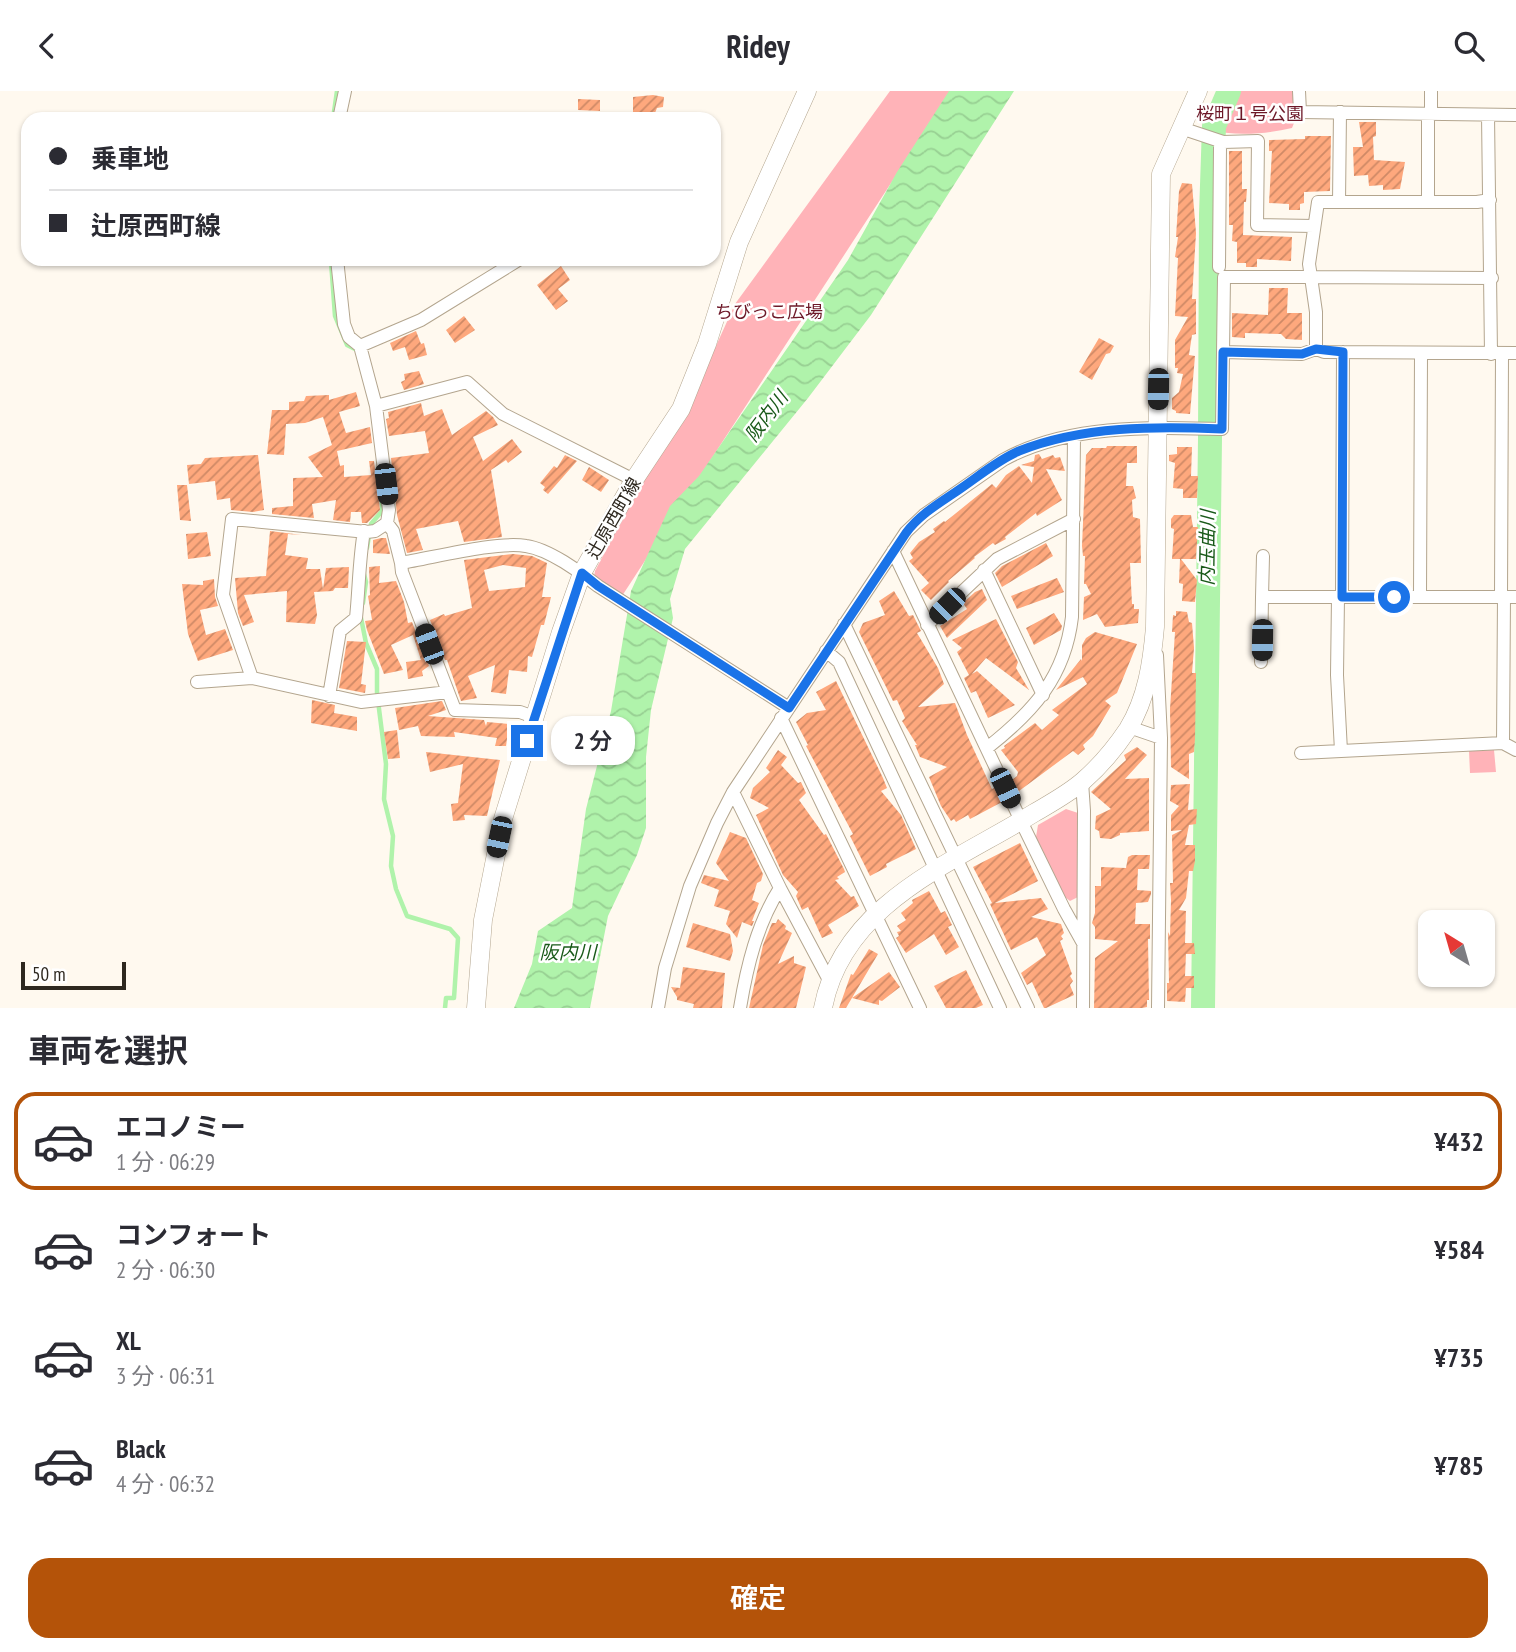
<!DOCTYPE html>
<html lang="ja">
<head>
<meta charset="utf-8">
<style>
	:root { --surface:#fff; --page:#f2f2f3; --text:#2b2b33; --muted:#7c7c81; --line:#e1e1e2; --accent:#b45309 }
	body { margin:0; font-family:"PT Sans Narrow","Noto Sans JP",sans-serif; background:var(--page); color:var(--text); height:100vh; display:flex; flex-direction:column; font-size:26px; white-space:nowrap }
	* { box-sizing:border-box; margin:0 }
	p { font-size:23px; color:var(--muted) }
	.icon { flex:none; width:38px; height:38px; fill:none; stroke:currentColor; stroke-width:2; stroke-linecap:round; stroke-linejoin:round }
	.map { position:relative; height:917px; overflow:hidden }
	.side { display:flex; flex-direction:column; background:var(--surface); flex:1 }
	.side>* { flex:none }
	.hud { position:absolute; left:21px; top:21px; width:700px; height:154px; border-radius:21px; box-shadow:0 2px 5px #0004; display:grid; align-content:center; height:154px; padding:0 28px; background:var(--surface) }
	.needle { width:46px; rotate:323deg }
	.fabs { position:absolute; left:1418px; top:819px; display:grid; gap:14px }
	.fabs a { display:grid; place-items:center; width:77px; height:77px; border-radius:14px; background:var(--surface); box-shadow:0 2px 5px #0004; font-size:35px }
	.scale { position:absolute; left:21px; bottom:18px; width:105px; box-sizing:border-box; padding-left:7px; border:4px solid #2e281f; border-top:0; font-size:19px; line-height:24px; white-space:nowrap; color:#2e281f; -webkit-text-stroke:5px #fff; paint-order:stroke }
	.end { position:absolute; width:32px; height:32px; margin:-16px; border:9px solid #1a73e8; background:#fff; box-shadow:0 0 0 4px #fff }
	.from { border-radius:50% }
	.bubble { position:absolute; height:49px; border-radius:21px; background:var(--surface); box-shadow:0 2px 5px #0004; font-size:23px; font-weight:600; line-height:49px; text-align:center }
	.car { position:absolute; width:21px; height:42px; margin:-21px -10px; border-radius:9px; box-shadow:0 0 5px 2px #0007; background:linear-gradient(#222 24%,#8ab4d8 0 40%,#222 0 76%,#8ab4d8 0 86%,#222 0) }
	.hud b { display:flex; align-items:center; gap:24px; height:66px; font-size:26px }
	.hud b+b { border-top:2px solid var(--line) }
	.hud i { width:18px; height:18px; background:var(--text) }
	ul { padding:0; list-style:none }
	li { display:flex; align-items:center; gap:21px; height:98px; margin:0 14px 10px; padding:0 14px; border:4px solid transparent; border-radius:21px }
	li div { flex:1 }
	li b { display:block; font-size:26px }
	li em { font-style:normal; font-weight:600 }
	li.selected { border-color:var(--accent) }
	li>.icon { width:63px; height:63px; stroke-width:1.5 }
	h2 { padding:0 28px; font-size:32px; line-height:84px }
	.button { display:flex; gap:14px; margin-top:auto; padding:14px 28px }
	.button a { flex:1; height:80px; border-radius:21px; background:var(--accent); color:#fff; font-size:28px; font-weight:600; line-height:80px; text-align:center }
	header { display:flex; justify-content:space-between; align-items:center; height:91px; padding:0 28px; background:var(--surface); font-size:32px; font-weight:600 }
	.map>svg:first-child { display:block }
	.green { fill:#ffb3b8 }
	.water { fill:url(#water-waves) }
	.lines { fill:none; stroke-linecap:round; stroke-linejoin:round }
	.stream { stroke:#b0f3ab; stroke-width:4.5 }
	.river { stroke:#b0f3ab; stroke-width:24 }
	.building { fill:url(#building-hatch); fill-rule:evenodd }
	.street-casing { stroke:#b3a58e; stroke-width:14 }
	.secondary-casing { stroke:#b3a58e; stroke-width:19 }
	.street { stroke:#fff; stroke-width:12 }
	.secondary { stroke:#fff; stroke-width:18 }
	.route { stroke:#1a73e8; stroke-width:9 }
	.labels { text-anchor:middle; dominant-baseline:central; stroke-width:5; stroke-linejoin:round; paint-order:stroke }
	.park-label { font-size:18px; fill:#6d1828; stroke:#fff }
	.street-label { font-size:18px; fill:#2e281f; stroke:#fff }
	.water-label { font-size:19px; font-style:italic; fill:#195a19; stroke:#fff }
</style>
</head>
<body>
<header><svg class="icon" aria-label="back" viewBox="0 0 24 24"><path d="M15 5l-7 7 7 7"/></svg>Ridey<svg class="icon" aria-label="search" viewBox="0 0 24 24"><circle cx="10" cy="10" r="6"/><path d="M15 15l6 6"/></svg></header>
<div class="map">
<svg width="1516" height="917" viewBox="0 0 1516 917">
	<defs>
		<pattern id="water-waves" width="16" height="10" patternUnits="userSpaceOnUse" patternTransform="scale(1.75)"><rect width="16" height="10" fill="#b0f3ab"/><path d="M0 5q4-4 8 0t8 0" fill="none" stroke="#98d093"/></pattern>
		<pattern id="building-hatch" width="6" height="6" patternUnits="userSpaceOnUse" patternTransform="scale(1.75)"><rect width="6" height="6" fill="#fea87d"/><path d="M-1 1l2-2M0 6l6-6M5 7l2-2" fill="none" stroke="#ce8966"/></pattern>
	</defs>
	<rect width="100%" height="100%" fill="#fff9ef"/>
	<path class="green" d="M890 0H951L622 505 594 486 595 480 637 400 686 327 701 288 735 213Z
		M1219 0H1294L1296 27 1292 37C1264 43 1236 46 1207 38L1203 31Z
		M1494 659 1496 681 1470 682 1469 660Z
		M1066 718 1078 722V806L1070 810 1065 806 1036 746 1038 734Z"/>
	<path class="water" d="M949 0H1014L871 224 808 307 685 458 670 508 673 527 651 619 646 666V737L637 764 608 825 590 917H514L532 873 538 840 572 817 586 718 611 620 631 500 670 415 699 385 848 169 897 81Z"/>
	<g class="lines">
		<path class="stream" d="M333 28 337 0
			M331 170 335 225 347 254 355 258
			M367 457 371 433 382 420V408
			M363 512 366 491 364 483
			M361 527 366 552 377 578V602L386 673 384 708 393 745 391 775 396 798 407 825 450 838 458 847 454 907H446L445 917"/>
		<path class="river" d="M1203 917 1210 347 1211 124 1214 35 1229 0"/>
	</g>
	<path class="building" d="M653 4 664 6 663 16 657 17 655 22 633 25V6Z
		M578 8 600 9V20L578 19Z
		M1359 31H1376V45L1373 46 1374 69 1405 71 1400 98 1383 99V94L1369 95 1368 84 1354 85 1353 56H1363Z
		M1305 45H1331L1330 100 1304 101V112L1300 113V119H1289V113L1269 112 1272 60H1269V49L1305 48Z
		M1229 60H1242V98H1247L1246 111H1244L1243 144 1292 146 1291 170 1257 168V176H1246V172H1237V151L1232 150 1233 134H1229Z
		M1182 92 1192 93 1196 142 1192 208H1196V243L1192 244 1189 264 1195 265 1190 323 1176 322V320L1172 318V307L1179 301 1183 283 1177 282 1178 277H1175V249L1188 226 1175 225 1178 167 1175 166 1178 146H1176L1179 100Z
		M561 175 570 189 558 198 568 210 556 219 537 194Z
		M1269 197H1288L1287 222H1302V249L1286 248 1281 243 1245 242V247L1232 246V222L1268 224Z
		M464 225 475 239 455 252 446 239Z
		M416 240 421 253 424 252 427 264 409 269 405 256 393 260 390 252Z
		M1099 247 1114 255 1110 262 1106 263 1092 289 1079 281Z
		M419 280 424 293 404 299 401 291 405 289 404 283Z
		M356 301 360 315 339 321 346 342 370 336 372 352 337 360 340 375 344 374V386L371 384 369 370H374L380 419 367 432H362L361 421H351L350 431 333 429 336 409 312 413 314 427 272 423V417L293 415V387L323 386 308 366 332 354 323 326 305 332 286 333 284 364 267 363 272 319H289V311L304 310 306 305 329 304V309Z
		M421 312 424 325 442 318 452 344 486 320 493 326 498 334 473 346 483 370 512 348 522 361 508 372 506 369 491 379 502 446 464 451 458 430 416 438 423 459 407 462 397 424 391 367 429 362 425 340 389 345 386 328 389 327 388 321Z
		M1107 355H1137V372H1127L1126 395H1133L1136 407 1132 409 1133 426 1140 428 1141 472H1130L1132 513H1134V518H1139L1138 532 1105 536 1097 523 1083 529 1084 506 1091 503 1086 493H1084L1085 465H1083L1082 455 1086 364 1092 357H1106Z
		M1177 356H1192L1191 385H1198L1197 407H1183V398L1173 397 1175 372 1169 370V364L1177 363Z
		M1039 363 1042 368 1053 364 1055 367 1060 366 1065 380 1046 378 1062 409 1037 425 1036 422 1005 446 1006 448 995 454 993 452 974 466 975 467 948 490 949 491 931 509 921 499 929 492 909 470 913 467 910 462 919 451 935 441 933 438 944 430 945 431 992 393 996 397 1006 384 1019 375 1032 392 1034 376 1021 374 1034 370 1035 364Z
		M258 364 264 419 253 421 231 419 230 407 217 409 215 390 189 393 187 374 201 373 205 367Z
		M565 364 577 370 548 403 543 399 545 396 540 392 554 375 557 377Z
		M589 376 609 389 601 401 582 389Z
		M177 394H187L191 430 180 429Z
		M1174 424H1191L1193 436H1198L1196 468H1181L1197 489 1195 511 1182 510 1183 493 1179 492 1180 468H1172L1174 438 1171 437V428Z
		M270 440 302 444 288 443 285 464 308 467 306 478H320L323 498 326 477 349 476 348 497H335L333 500 314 501 317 524 315 533 286 531 287 500 244 504 254 531 243 535 238 522 235 487 266 485Z
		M207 441 211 465 188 468 186 443Z
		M381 447H386L390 463 373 462V449Z
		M1046 452 1053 465 1002 496 995 482 1002 475Z
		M513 463 532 465 547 472 542 506H551L544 534H541L532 566 528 565 527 581 509 579 506 603 491 601 495 574 468 585 477 607 461 610 447 569H445L430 529 444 523 445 525 472 517 464 469ZM503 474 526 477 525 496 489 500 484 479Z
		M380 475 379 492 396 490 404 511 408 532 412 531 429 575 422 580 423 585 408 588 406 571 421 569 413 544 391 554 403 579 384 583 367 539 365 530 372 529 368 505 370 504 369 476Z
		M1057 487 1064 501 1017 518 1011 505Z
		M214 488 215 506 218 515 200 519 206 544 225 538 233 559 198 570 188 543 182 493 203 494V490Z
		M982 498 987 509 947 547 940 535 967 518 963 512 975 501Z
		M894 500 909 525 913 524 921 540 917 542 938 577 944 593 918 616 955 612 967 644 992 698 994 697 1002 711 970 728 968 724 956 731 954 728 951 730 941 715 929 686 947 676 920 666 915 654H917L902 630 905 627 897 609 893 610 859 541 863 532 885 524 879 510Z
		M1176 520 1187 521 1189 531 1192 532 1194 557 1192 582H1196L1195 648 1194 661 1189 663V688L1171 676 1170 618 1175 541H1172L1173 524 1176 525Z
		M1054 522 1062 535 1061 539 1034 554 1026 537Z
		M996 528 1018 571 1016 577 1029 599 986 567 972 583 977 580 1015 614 988 627 976 600 971 602 964 587 969 584 957 561 962 557 952 549Z
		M1095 541 1137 553 1117 602 1105 610 1111 615 1093 645 1083 654 1085 658 1078 664 1073 660 1019 700 1012 689 1017 685 1018 681 1001 659 1005 657 1004 655 1035 632 1042 639 1059 624 1052 619 1087 593 1083 586 1056 599 1081 568 1082 570V554L1086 547Z
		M347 550 366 551 361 593 366 594 365 602 339 597Z
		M836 590 883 687 887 697 881 700 901 724 916 758 886 773 887 776 870 785 850 745 853 743 806 655 808 654 796 631 807 622 826 619 816 601Z
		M312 609 335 614 334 622 357 626V640L311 632Z
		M442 610 446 619 428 625 484 629 486 635 487 631 509 633 506 655H495L497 647 454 641 455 646 421 645 418 635 399 639 395 617Z
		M397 639 400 667 388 668 384 641Z
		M1137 656 1147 664 1125 688 1149 687V740L1120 742V744L1111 748 1100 747 1099 740 1095 738 1096 725 1111 718 1091 701 1126 669 1124 664Z
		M778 659 787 666 781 674 798 692 801 691 806 702 799 709 824 744 826 743 844 778 845 781 837 786 839 788 835 789 851 806 854 805 859 815 828 834 833 842 822 847 808 816 802 819 796 805 798 801 783 784 756 724 769 717 750 707 753 697 770 681 766 677Z
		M426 661 500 669 487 725 464 724 465 729 453 730 451 713 458 712 463 673 430 681Z
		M1190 693 1188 719 1197 718 1196 733 1189 734 1185 754H1195V770L1193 780H1189L1186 807 1179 819 1186 820 1185 852H1194L1195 863H1186L1185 885H1194V897H1186L1185 911 1167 910V892H1169L1168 841 1170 845 1171 809 1170 792H1173L1172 744 1182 739 1171 740V724L1179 715 1170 710 1171 694Z
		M730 741 746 747 763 783 761 790 757 792 752 809 759 812 752 830H754L752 835 742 831 737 847 726 833 730 820 714 815 719 799 701 792 704 784 729 790 716 772Z
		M1020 752 1038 790 995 812 1041 807 1048 818 1031 826 1061 833 1064 842 1061 845 1063 848 1060 850 1072 883 1070 885 1073 890 1070 894 1074 904 1046 917H1044L1032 891 1027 894 1021 882 1046 864 1037 846 1011 859 990 813 992 812 973 776Z
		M1132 764H1150L1149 778H1138L1137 799 1151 800V803L1148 811 1136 812 1135 833H1150V848H1148L1149 909H1147V916L1142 917H1094L1095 867 1118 850 1095 848V836L1092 832 1095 822V795H1101V776L1126 777 1128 766Z
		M929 800 941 822 945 820 952 834 948 836 959 856 946 864 934 843 906 862 896 847 899 845 897 841 901 840 897 835 906 829 901 822 913 812 912 809Z
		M778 828 786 835 785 838 792 842 778 873 794 865V872L806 876 796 917H749L763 854 772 832H776Z
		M693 832 730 843 733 860 730 870 686 856Z
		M869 858 878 863 846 917H839L851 883 853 884Z
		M683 876 725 882 722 917H693L694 913 677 909V906L671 896 680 897Z
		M966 879 983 914 976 917H946L934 895Z
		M889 881 900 896 882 910 879 909V914L852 907Z"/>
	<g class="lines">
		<defs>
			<path id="street" d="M1299 0 1300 21 1516 24
				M1431 0V24
				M1428 24V111
				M1488 24 1491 263
				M339 28 345 0
				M1181 37 1223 51 1258 50 1257 134 1314 135
				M1339 111 1340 21
				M337 168 344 233 349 246 360 255 376 315 389 419 387 432 393 440 401 472C433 467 496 450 526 455 548 458 581 481 598 495L789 617
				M1219 176 1220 56 1223 51
				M360 255 421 229 520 168
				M1316 258V221L1311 186 1492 187
				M1223 261 1302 263 1316 258 1324 261 1516 262
				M376 315 467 291 503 323 634 389
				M387 432 375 440 367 441 232 428 223 504 252 587 361 611 448 601
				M893 460 1021 730 1064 818 1083 852
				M1263 465 1262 506H1516
				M401 472 402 481 455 619 520 621 534 626
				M984 479 1043 604
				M1501 505 1502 262
				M1504 505 1503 652 1516 659
				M1338 506 1337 584 1341 660 1503 652
				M1342 506 1343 261
				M1420 506 1421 262
				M844 533 1028 917
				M927 534 997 468 1074 428
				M826 560 839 571 1000 917
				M1157 564 1161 647 1158 917
				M1261 571 1262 506
				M197 591 252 587
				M329 605 340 540 356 527C359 498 359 469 364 440
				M781 627 920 917
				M1129 636 1161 647
				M987 657C1033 621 1065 586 1072 526L1074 346
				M1301 662 1341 660
				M1082 691 1084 720 1083 917
				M733 701 780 797C757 833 747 875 740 917
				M780 797 830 891
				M658 917 665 877 690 795 717 732 733 701 906 441 924 424 1003 369C1067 333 1151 336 1222 338L1224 186H1311L1309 173 1318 111H1477L1490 109"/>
			<path id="secondary" d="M476 917 483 829 503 728 561 541 582 482 634 389 681 318 707 253 739 151 807 0
				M823 917C843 812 953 772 1034 722 1051 712 1068 703 1083 690 1099 676 1116 656 1128 638 1147 607 1152 571 1155 536L1161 83 1198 0"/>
		</defs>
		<use href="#street" class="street-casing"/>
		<use href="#secondary" class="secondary-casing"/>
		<use href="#street" class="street"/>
		<use href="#secondary" class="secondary"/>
	</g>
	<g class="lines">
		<path class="route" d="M527 650 582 482 598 495 789 617 906 442C920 423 941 411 960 398 979 385 998 369 1019 360 1082 335 1156 335 1222 338L1223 261 1302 263 1316 258 1343 261 1342 506H1394"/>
	</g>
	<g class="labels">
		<g class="park-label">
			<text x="1250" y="22">桜町１号公園</text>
			<text x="769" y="220">ちびっこ広場</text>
		</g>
		<g class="street-label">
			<text transform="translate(613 427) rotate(-60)">辻原西町線</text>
		</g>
		<g class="water-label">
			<text transform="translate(766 325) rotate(-53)">阪内川</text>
			<text transform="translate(1207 457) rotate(-89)">内玉曲川</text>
			<text x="568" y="861">阪内川</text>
		</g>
	</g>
</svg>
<div class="fabs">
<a><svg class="needle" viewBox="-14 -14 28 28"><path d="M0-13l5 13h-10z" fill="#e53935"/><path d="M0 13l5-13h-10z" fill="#7c7c81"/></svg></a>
</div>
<div class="scale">50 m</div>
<i class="end from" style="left:1394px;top:506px"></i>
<i class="end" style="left:527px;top:650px"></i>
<div class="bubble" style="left:551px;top:625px;width:84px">2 分</div>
<i class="car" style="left:1158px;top:298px;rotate:181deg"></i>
<i class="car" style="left:386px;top:393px;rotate:173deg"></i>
<i class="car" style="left:947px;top:515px;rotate:225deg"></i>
<i class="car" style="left:1262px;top:549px;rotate:181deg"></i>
<i class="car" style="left:429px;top:553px;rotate:339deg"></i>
<i class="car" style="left:1005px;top:697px;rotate:155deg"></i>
<i class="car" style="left:499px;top:746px;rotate:192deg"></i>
<div class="hud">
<b><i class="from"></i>乗車地</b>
<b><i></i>辻原西町線</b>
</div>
</div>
<section class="side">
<h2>車両を選択</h2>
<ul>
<li class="selected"><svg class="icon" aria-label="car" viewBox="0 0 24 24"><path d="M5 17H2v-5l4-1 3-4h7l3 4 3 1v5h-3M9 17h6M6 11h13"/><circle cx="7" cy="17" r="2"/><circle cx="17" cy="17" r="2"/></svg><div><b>エコノミー</b><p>1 分 · 06:29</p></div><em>¥432</em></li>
<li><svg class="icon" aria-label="car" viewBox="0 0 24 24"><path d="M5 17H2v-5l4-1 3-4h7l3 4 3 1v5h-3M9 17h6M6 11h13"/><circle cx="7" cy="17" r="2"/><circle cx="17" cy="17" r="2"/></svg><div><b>コンフォート</b><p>2 分 · 06:30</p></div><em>¥584</em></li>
<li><svg class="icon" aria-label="car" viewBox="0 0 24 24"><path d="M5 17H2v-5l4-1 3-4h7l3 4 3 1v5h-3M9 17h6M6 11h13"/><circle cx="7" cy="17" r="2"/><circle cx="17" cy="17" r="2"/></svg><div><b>XL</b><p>3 分 · 06:31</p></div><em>¥735</em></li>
<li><svg class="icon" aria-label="car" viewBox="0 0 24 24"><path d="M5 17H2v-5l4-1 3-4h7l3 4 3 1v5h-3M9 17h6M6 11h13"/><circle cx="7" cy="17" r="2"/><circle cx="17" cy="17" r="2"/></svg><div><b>Black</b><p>4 分 · 06:32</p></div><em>¥785</em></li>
</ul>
<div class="button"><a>確定</a></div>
</section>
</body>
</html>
